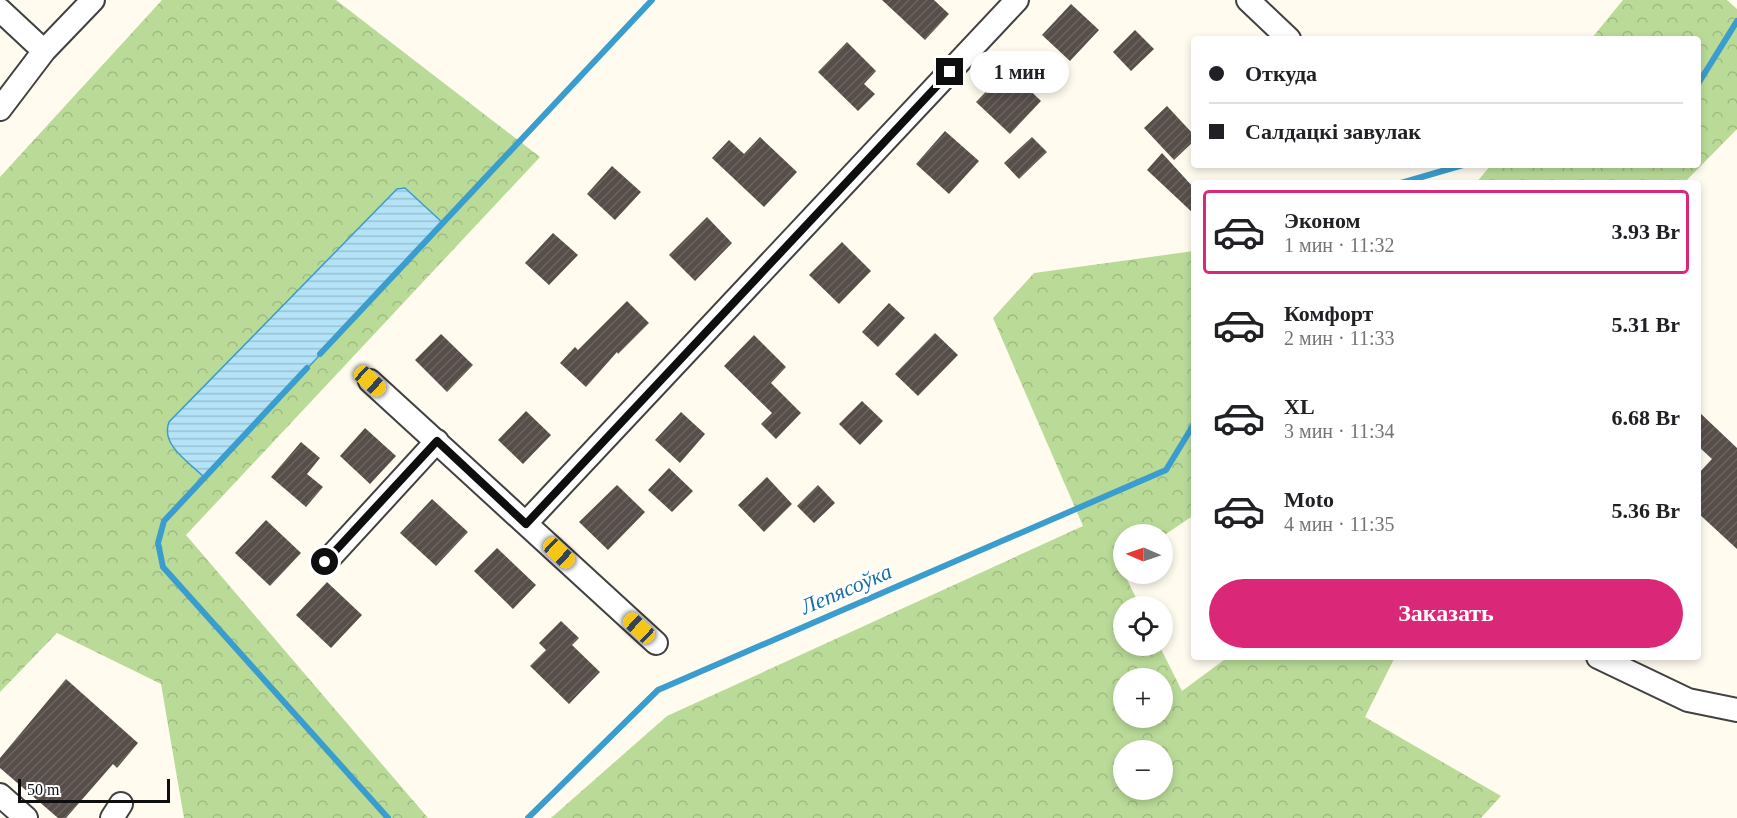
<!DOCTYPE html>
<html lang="ru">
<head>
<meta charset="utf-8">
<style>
	:root { --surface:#fff; --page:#f6f6f6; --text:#202124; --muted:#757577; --line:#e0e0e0; --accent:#db2777 }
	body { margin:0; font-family:"Times New Roman",serif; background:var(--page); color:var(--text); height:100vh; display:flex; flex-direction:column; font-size:22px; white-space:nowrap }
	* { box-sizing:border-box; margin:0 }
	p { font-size:20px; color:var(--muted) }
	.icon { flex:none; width:33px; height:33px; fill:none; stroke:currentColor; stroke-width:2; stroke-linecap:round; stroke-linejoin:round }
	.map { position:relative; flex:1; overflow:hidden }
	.sheet { position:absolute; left:1191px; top:180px; width:510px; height:480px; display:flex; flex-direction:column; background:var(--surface); border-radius:6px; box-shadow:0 3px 9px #0003 }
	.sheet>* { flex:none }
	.guide { position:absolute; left:1191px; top:36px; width:510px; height:132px; border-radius:6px; box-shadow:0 3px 9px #0003; display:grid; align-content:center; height:132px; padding:0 18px; background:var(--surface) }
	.needle { width:39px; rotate:272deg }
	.controls { position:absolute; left:1113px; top:524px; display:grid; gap:12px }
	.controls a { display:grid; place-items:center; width:60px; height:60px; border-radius:50%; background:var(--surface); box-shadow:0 3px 9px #0003; font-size:30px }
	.scale { position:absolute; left:18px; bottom:15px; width:152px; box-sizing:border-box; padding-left:6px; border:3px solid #0e0e0e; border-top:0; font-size:16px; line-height:21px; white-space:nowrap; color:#0e0e0e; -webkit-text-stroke:4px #fff; paint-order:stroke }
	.end { position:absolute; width:27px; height:27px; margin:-14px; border:8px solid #0e0e0e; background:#fff; box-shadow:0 0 0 3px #fff }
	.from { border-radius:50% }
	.bubble { position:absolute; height:42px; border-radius:21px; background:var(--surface); box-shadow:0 3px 9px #0003; font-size:20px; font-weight:700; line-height:42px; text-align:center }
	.car { position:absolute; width:18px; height:36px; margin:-18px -9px; border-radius:8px; box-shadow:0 0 4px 2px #0007; background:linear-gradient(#f5c518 24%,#345 0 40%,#f5c518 0 76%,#345 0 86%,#f5c518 0) }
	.guide b { display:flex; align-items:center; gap:21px; height:57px; font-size:22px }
	.guide b+b { border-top:2px solid var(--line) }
	.guide i { width:15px; height:15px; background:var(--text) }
	ul { padding:10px 0 0; list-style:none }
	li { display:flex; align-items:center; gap:18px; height:84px; margin:0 12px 9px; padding:0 6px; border:3px solid transparent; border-radius:6px }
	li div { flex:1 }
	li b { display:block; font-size:22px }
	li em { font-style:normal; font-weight:700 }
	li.current { border-color:var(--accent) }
	li>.icon { width:54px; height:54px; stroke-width:1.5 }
	.primary-button { display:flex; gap:12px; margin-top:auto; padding:12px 18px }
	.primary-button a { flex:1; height:69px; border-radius:36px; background:var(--accent); color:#fff; font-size:24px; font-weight:700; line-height:69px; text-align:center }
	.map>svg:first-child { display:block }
	.forest { fill:url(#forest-crowns); fill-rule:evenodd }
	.water { fill:url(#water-rules); stroke:#3a9dce; stroke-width:1.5 }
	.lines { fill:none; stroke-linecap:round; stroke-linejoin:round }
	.stream { stroke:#3a9dce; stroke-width:6 }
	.building { fill:url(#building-hatch) }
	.minor-casing { stroke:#414141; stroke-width:26 }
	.minor { stroke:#fff; stroke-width:22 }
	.route { stroke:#0e0e0e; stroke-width:8 }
	.labels { text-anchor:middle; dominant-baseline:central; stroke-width:6; stroke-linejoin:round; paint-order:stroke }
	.water-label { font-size:22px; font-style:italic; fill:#166ea2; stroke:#fff }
</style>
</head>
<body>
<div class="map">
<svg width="1737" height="818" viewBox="0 0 1737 818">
	<defs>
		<pattern id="forest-crowns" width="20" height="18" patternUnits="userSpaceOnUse" patternTransform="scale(1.5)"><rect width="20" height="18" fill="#badb98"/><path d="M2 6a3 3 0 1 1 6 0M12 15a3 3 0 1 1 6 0" fill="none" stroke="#9fbb82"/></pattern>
		<pattern id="water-rules" width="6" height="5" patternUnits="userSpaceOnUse" patternTransform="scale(1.5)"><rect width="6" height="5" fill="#b4e2f7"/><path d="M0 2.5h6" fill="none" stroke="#9ac1d3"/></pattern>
		<pattern id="building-hatch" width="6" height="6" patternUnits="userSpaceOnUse" patternTransform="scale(1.5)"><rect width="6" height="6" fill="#574e4a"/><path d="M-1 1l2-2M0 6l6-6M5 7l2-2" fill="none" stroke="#6a6360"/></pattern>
	</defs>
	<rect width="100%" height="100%" fill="#fffbef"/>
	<path class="forest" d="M162 0H336L540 157 186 535 428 818H184L161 684 57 633 0 692V177Z
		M1623 0H1727L1737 9V129L1684 183H1476L1491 165H1698V39H1591Z
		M1194 251V515L1163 536 1162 534H1124L1123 563 1120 565 1140 606H1124V645H1159L1182 691 1228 657H1395L1365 717 1501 796 1481 818H551L667 716 1083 526 993 318 1034 273ZM1124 678H1162V717H1124ZM1124 750H1162V789H1124Z"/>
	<path class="water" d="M405 188 443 223 205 478C190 463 160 445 169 422L397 189Z"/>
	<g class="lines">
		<path class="stream" d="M1698 84 1737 21
			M1401 183 1463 165
			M320 354 652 0
			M307 368 164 521 158 543 163 567 388 818
			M528 818 658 690 1166 470 1194 424"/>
	</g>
	<path class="building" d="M882 0H934L949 14 925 40Z
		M1071 4 1099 30 1070 61 1042 35Z
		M1135 30 1154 49 1131 71 1113 52Z
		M847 42 876 71 864 84 875 94 858 111 818 72Z
		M1008 69 1041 101 1010 134 976 102Z
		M1167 106 1194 135V141L1174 160 1144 128Z
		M945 131 979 161 949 194 916 164Z
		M760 137 797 172 764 207 712 158 729 140 744 154Z
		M1032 137 1047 152 1019 179 1004 163Z
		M1162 153 1194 188V214L1147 170Z
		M612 166 641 192 615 220 587 194Z
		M707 217 732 243 695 281 669 255Z
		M553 233 578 255 549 285 525 263Z
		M842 242 871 271 839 304 809 275Z
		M627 301 649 323 618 354 617 352 586 387 560 363 575 347 578 350Z
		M889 303 905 318 878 347 862 332Z
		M935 333 958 355 918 396 895 374Z
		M441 334 473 365 447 392 415 360Z
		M754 335 786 367 771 383 801 413 776 439 761 424 772 413 724 366Z
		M862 401 883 421 860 445 839 424Z
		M526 411 551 435 523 464 498 440Z
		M1698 411 1737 448V549L1698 513V474L1712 459 1698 446Z
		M681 412 705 434 680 463 655 440Z
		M365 428 396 456 370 484 340 456Z
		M301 442 320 458 307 474 323 487 306 507 271 477Z
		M669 468 693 491 672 512 648 490Z
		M767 477 792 504 764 532 738 505Z
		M617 485 645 512 608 550 579 522Z
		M818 485 835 503 814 523 797 506Z
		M432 499 468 532 436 566 400 533Z
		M266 520 301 553 270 586 235 553Z
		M497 548 536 585 513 609 474 571Z
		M327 582 362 615 331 648 296 615Z
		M561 621 579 638 572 645 600 672 569 704 530 666 546 650 539 643Z
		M66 679 138 743 117 768 113 764 66 818H58L0 768V758Z"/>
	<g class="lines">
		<defs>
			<path id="minor" d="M1248 0 1289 39
				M0 10 44 51
				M0 109 44 51 93 0
				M370 381 656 643
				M526 523 1017 0
				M325 563 437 441
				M1598 657 1688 700 1737 710
				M0 795 26 818
				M112 818 121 804"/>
		</defs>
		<use href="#minor" class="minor-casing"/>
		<use href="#minor" class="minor"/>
	</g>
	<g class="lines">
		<path class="route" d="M325 562 437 441 526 524 950 72"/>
	</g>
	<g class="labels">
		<g class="water-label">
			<text transform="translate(846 589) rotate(-23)">Лепясоўка</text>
		</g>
	</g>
</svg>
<div class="controls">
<a><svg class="needle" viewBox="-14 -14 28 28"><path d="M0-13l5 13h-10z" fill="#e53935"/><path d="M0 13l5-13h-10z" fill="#757577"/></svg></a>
<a><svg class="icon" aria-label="locate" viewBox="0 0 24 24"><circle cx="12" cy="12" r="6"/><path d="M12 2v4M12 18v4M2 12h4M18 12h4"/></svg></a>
<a>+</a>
<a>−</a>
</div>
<div class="scale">50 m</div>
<i class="end from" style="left:325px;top:562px"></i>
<i class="end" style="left:950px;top:72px"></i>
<div class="bubble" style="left:970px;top:51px;width:99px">1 мин</div>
<i class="car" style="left:370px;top:381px;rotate:132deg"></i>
<i class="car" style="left:559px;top:553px;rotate:133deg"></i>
<i class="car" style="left:639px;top:628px;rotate:313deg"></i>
<div class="guide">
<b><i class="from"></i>Откуда</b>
<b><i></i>Салдацкі завулак</b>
</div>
<section class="sheet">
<ul>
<li class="current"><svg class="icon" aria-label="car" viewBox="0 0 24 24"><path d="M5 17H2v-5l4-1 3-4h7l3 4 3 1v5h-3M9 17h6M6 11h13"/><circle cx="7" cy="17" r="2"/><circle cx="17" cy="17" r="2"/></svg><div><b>Эконом</b><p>1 мин · 11:32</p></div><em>3.93 Br</em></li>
<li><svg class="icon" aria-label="car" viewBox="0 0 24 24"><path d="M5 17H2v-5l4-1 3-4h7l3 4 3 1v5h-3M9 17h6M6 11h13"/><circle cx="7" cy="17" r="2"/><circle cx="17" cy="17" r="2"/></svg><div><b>Комфорт</b><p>2 мин · 11:33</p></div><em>5.31 Br</em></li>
<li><svg class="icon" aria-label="car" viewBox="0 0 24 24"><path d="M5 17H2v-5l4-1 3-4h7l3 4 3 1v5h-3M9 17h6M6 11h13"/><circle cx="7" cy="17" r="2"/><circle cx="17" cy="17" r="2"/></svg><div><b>XL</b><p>3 мин · 11:34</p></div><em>6.68 Br</em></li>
<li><svg class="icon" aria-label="car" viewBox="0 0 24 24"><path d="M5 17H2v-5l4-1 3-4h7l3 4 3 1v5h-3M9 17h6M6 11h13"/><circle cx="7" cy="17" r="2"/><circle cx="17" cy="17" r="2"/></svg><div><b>Moto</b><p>4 мин · 11:35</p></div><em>5.36 Br</em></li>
</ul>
<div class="primary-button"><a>Заказать</a></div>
</section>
</div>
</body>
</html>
